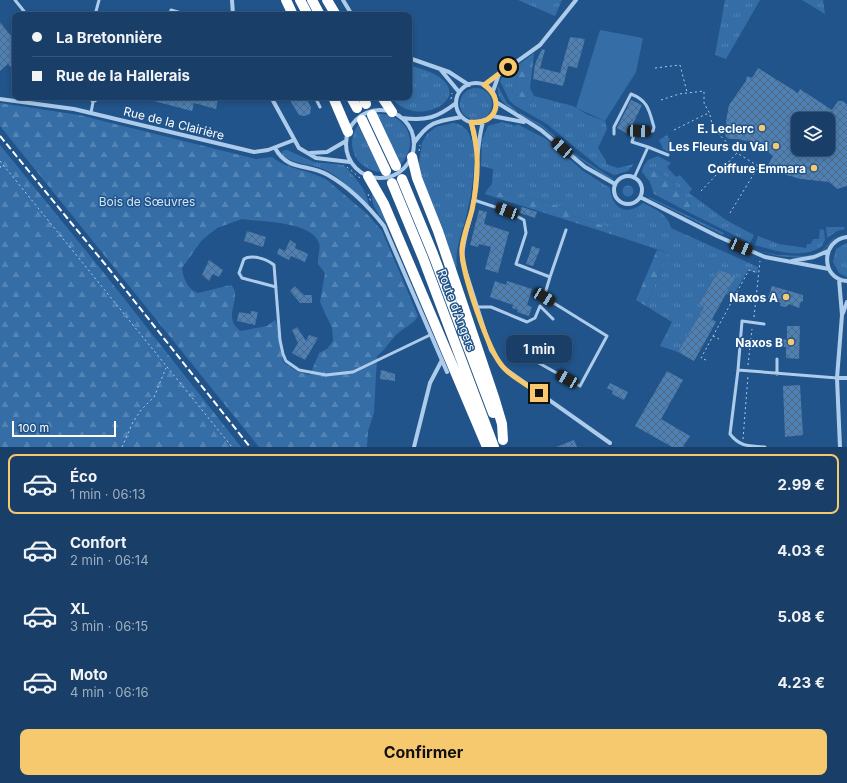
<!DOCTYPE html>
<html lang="fr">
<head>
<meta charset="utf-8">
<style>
	:root { --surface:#193f68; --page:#264a71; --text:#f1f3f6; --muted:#9fafc0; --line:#37587c; --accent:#f7c96e }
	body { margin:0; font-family:Inter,sans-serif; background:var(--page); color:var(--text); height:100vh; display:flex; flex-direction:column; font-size:15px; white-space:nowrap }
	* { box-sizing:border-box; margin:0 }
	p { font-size:13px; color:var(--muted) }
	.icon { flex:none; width:22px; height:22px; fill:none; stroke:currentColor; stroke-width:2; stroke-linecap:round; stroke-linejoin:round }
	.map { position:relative; height:447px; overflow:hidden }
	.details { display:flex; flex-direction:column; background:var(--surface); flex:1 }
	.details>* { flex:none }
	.banner { position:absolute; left:12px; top:12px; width:400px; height:88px; border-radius:8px; box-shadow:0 2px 6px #0003,0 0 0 1px var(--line); display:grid; align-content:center; height:88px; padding:0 20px; background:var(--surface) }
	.buttons { position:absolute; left:791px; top:112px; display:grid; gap:8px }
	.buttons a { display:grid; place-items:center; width:44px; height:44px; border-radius:8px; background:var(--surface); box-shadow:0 2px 6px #0003,0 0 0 1px var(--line); font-size:20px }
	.scale { position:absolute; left:12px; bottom:10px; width:104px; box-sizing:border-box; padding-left:4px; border:2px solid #fff; border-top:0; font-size:11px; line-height:14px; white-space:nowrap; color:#fff; -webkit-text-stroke:3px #21548a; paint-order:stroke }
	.end { position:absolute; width:18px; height:18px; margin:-9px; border:5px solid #f7c96e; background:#111; box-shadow:0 0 0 2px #111 }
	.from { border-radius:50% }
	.bubble { position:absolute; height:28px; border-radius:8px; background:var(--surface); box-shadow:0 2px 6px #0003,0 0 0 1px var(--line); font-size:13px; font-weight:700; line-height:28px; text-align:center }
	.car { position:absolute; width:12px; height:24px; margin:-12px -6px; border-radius:5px; box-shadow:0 0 3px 1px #0007; background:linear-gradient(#222 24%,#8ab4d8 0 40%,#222 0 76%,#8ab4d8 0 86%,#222 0) }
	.banner b { display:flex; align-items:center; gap:14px; height:38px; font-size:15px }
	.banner b+b { border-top:1px solid var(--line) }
	.banner i { width:10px; height:10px; background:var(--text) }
	ul { padding:7px 0 0; list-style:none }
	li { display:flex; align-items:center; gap:12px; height:60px; margin:0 8px 6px; padding:0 12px; border:2px solid transparent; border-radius:8px }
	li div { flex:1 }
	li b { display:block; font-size:15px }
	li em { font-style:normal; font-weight:700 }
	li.current { border-color:var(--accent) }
	li>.icon { width:36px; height:36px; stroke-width:1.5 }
	.action { display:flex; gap:8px; margin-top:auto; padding:8px 20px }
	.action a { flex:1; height:46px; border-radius:8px; background:var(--accent); color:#111; font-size:16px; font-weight:700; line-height:46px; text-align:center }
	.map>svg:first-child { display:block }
	.grass { fill:url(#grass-tufts) }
	.forest { fill:url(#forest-firs); fill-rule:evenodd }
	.park { fill:#356ea7 }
	.building { fill:url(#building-cross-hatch); fill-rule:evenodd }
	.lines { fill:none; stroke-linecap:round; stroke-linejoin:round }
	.path { stroke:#adcceb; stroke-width:1; stroke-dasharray:2 3; stroke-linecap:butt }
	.lane { stroke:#adcceb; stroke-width:3 }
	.street { stroke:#adcceb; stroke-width:4 }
	.highway { stroke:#fff; stroke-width:10 }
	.rail { stroke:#fff; stroke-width:2; stroke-dasharray:7 3; stroke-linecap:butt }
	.route { stroke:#f7c96e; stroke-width:5 }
	.poi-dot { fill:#f7c96e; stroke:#21548a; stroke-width:1.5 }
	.labels { text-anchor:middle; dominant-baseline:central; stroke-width:3; stroke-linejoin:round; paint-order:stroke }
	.street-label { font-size:12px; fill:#fff; stroke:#21548a }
	.poi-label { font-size:12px; font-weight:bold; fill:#fff; stroke:#21548a; text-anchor:end }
	.park-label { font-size:12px; fill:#d2e5f8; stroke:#21548a }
</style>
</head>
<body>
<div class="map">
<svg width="847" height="447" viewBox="0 0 847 447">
	<defs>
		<pattern id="grass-tufts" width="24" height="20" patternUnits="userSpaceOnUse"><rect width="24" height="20" fill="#356ea7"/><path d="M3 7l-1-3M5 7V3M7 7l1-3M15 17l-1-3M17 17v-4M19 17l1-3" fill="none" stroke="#5384b4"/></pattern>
		<pattern id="forest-firs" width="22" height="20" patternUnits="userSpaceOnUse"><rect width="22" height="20" fill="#356ea7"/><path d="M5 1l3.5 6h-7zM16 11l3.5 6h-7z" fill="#5384b4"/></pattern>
		<pattern id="building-cross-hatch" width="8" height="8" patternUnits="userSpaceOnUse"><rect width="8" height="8" fill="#4e80b3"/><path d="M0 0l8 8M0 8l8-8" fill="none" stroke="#4d6985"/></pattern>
	</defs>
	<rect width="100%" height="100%" fill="#21548a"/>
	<path class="grass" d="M518 0H562L555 16Z
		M725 0H760L726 59 715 55Z
		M802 0H823L825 14Z
		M521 63 512 92 531 103 534 96 573 106 588 115 605 121 607 129 598 148 606 161V164L618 168 634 164 628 171 614 175 600 168 547 124 514 105 509 100 500 81C505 72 511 67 521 63Z
		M409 65C418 68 427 70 436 75 476 98 416 131 391 97H409Z
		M498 86 507 103 517 111V112C506 106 496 99 498 86Z
		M460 104a16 16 0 1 1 32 0a16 16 0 1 1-32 0Z
		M520 113 542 125 575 154 613 179 611 180 574 155 541 126 519 115Z
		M376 114C407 112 421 143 400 165Z
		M502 122 516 126 517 124 546 139 583 171 610 188C612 208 626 217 643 203 655 209 668 214 671 228L758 267 757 273 748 270 732 297 726 294 736 276 719 270 699 304 704 307 678 352 660 346 672 322 646 306 668 253 623 238 624 232 573 216 570 210 537 199 487 190 492 184 493 169 481 166 482 140 488 126Z
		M453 123C463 124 469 130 471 140L474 141C475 164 473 188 467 212 464 229 454 248 457 266L455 267 418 169 422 143 427 134 436 127Z
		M358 125 381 172C356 170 344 145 358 125Z
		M667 135 674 148 668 152 663 149 659 140Z
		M287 150 314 162 344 165C355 178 367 189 369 206 355 193 341 177 323 169 309 163 294 165 282 155V151Z
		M658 156 671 163 667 167 676 177 680 175 692 189 689 193 726 220 754 235 750 243 690 213 691 204C678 186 665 171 643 167L648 160Z
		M622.5 191a5.5 5.5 0 1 1 11 0a5.5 5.5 0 1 1-11 0Z
		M372 189 386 218V223C377 213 370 204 372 189Z
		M649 197 724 233 723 235 649 198Z
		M826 227H844L845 229 837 231 827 238Z
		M820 229 824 230 825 240 822 246C803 260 775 251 755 245L758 236 779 244 806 248 807 244H811L813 239H819Z
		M847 233 836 237 822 252 801 258 778 256 755 250 778 255 806 256 820 253 834 238Z
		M847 243V277L839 273 833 262 836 249Z"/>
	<path class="forest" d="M534 53 530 88 534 96 531 103 512 92 521 63Z
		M0 103 79 115 256 159 272 157C290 171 308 169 327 180L367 214 382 231 418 316C413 325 403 328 396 335 389 342 386 349 377 356L374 413 368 431 367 447H259L0 126ZM242 219C262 222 311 221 319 243 321 249 317 258 318 264L325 273 320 302 332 328 333 341 327 349 319 353 310 375 298 372 284 363C281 354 279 324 275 320L267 326 241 331C220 318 244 297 231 285L198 293C188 290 183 278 182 268L202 240 217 228Z
		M0 145 104 273 241 447H0Z
		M643 167C665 171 678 186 691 204L690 213 654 194 650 182 642 172Z
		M487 190 537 199 570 210 573 216 625 232 623 238 485 194Z
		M657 250 668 253 646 306 636 300Z"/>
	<path class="park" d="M600 30 643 38 636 72 605 121 576 108Z"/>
	<path class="building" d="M0 22 15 41V72L8 64 0 71Z
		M570 37 585 39 577 68 568 66 563 86 533 79 535 64 542 49 545 50 540 68 560 73Z
		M758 68 798 93 800 89 832 110 838 101H843L847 105V186L837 189 829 182 801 179 772 171 768 165 773 156 767 151 748 141 737 139H730L726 137 725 132 727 127 726 121 729 105 746 81 747 76 752 78ZM798 119H828V149H798Z
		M146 97H214L218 100 216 109 194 103 192 111 146 99Z
		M288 97H305L311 107 310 114 304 116 299 115Z
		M631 100 642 105 628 134 617 128Z
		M522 207 537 212 535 218 520 213Z
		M479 210 487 212 484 224 509 232 498 273 485 269 491 247 479 244 478 247 470 245Z
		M247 231 266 237 263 247 244 241Z
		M290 240 296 244 295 248 308 254 305 262 291 256 289 260 277 254 279 248 285 251Z
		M532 246 540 249 533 266 526 264Z
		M209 260 223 270 219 277 213 274 209 281 202 275Z
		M719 270 736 276 712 319 716 322 694 361 678 352 704 307 699 304Z
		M495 281 506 285 507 281 532 289 527 305 532 307 529 316 517 312 518 310 512 308 513 305 490 297Z
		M295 286 304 295H312V303H300L290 291Z
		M772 286 803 295V302L801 301 799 308 789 304 786 307 780 306 781 303 768 298Z
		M251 311 258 312 255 325 237 321 239 312 251 314Z
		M787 326H800L799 359 786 358V347H783V339L787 340Z
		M297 327 306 341 309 335 318 338 305 360 292 353 298 343 292 330Z
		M381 370 395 374V381L380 379Z
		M667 371 683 380 661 419 690 436 683 447H672L635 426Z
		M610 383 628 392 624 400 612 394 613 391 607 388Z
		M800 385 803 435 785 437 783 386Z
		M574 440 577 447H556Z"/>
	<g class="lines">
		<path class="path" d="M655 68 680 65 687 92
			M451 99 452 93
			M661 100 679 94 704 91V103L710 114
			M674 130 706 114 710 115 713 128 737 153
			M419 151 420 145
			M0 161 232 447
			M347 167 360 178
			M0 168 1 163
			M701 191 737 153 763 169
			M368 194 371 202
			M730 213 755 172 758 168 762 169
			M754 317 760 261
			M713 336 719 339
			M706 360 701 358 749 270 758 273
			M748 365 752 329
			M743 439 748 376
			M122 447 133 422 141 410 154 397 166 368"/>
		<path class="lane" d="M15 0 27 15
			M95 15 99 0
			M169 15 171 10 188 15
			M89 97 93 102 91 113
			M315 97 320 107
			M93 102 101 97
			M614 134V127L631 94C649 101 649 111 654 127L653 131 637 132 634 135 632 142 648 147
			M634 178 648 147 668 155
			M474 200 507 211 524 220 526 233 516 264 550 277 544 297 607 336 580 386 528 357
			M550 277 566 230
			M276 287 242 278 239 273 244 259C251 254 267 259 274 265L280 340 283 354 286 361 299 370 326 375 353 372 430 335
			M477 307H491L527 322 535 318 540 306 553 319
			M764 324 742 321 738 370 837 378
			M738 370 730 434C740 447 749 446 765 447
			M777 374V359"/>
		<path class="street" d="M232 0 233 15
			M343 0 352 15
			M409 58 449 72 469 85
			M440 69 459 92
			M456 103a20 20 0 1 1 40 0a20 20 0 1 1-40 0Z
			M484 85 540 45 576 0
			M493 91 499 74
			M271 97 299 148 316 158 350 162
			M0 99 74 109 254 152 268 150 294 140
			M496 102 541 130 585 167 615 184
			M346 144a34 34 0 1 1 68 0a34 34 0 1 1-68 0Z
			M492 116 524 122
			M402 118C426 121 437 118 456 103
			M471 122 476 147
			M483 122C476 147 477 174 474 199 471 220 462 239 462 260L486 335 491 350 504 368 610 443
			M414 143C429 121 437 121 462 117
			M275 148C288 172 308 163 328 175 349 187 369 207 384 226L447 372
			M310 153 327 152 346 141
			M614 190a14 14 0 1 1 28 0a14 14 0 1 1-28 0Z
			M640 197 717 236 765 257 829 269
			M847 237C821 240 820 279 847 281
			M792 261 814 257 828 251
			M839 279 842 315 837 378 840 447
			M843 313 847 302
			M837 378H847
			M414 447 430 383 442 360"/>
		<path class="highway" d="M286 0 293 15
			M300 0 308 15
			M312 0 320 15
			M327 0 336 15
			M333 97 348 132
			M351 97 357 108
			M363 97 366 104
			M382 97 392 112
			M372 115 396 166
			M362 120 386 171
			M412 157 417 178 438 231 494 397 502 424 503 440
			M368 176 384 204 487 447
			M402 179 433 254 493 413
			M392 183 423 258 494 447"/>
		<path class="rail" d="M0 136 109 269 250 447"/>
	</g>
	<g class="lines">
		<path class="route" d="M508 67 484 85C505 99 497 125 471 122 480 150 478 182 472 210 469 222 463 236 462 248 460 268 489 354 504 368 513 378 528 385 539 393"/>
	</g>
	<g class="poi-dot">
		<circle cx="762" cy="128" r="4"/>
		<circle cx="776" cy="146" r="4"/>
		<circle cx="814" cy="168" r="4"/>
		<circle cx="786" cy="297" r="4"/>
		<circle cx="791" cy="342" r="4"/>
	</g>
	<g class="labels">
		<g class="street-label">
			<text transform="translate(174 123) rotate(14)">Rue de la Clairière</text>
			<text transform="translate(457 310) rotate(69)">Route d'Angers</text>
		</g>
		<g class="poi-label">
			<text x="754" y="128">E. Leclerc</text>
			<text x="768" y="146">Les Fleurs du Val</text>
			<text x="806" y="168">Coiffure Emmara</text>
			<text x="778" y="297">Naxos A</text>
			<text x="783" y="342">Naxos B</text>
		</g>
		<g class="park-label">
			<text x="147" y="201">Bois de Sœuvres</text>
		</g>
	</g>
</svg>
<div class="buttons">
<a><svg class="icon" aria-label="layers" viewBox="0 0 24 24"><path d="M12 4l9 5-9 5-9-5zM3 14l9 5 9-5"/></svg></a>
</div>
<div class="scale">100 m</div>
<i class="end from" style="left:508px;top:67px"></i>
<i class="end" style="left:539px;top:393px"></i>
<div class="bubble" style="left:506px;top:335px;width:66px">1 min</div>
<i class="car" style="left:639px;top:131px;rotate:92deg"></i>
<i class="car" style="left:562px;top:148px;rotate:312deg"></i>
<i class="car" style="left:507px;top:211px;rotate:291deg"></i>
<i class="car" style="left:741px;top:247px;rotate:113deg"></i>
<i class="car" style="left:544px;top:297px;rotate:121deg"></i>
<i class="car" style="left:567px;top:379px;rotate:300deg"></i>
<div class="banner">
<b><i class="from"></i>La Bretonnière</b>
<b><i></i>Rue de la Hallerais</b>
</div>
</div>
<section class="details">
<ul>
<li class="current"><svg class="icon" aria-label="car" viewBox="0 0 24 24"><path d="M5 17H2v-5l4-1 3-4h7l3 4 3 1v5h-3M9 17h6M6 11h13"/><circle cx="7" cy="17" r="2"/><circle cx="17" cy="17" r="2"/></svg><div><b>Éco</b><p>1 min · 06:13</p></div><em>2.99 €</em></li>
<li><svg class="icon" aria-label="car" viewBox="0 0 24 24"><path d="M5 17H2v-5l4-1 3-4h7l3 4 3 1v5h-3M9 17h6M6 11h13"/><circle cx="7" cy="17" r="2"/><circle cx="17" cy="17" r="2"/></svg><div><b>Confort</b><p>2 min · 06:14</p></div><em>4.03 €</em></li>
<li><svg class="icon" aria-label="car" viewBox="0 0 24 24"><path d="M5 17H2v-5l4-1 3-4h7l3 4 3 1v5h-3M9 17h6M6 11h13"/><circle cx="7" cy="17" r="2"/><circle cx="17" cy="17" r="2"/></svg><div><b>XL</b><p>3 min · 06:15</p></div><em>5.08 €</em></li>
<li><svg class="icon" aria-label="car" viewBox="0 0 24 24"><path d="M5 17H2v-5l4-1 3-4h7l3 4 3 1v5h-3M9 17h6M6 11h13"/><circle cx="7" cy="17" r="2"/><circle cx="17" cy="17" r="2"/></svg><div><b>Moto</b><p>4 min · 06:16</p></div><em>4.23 €</em></li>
</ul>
<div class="action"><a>Confirmer</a></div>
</section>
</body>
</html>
